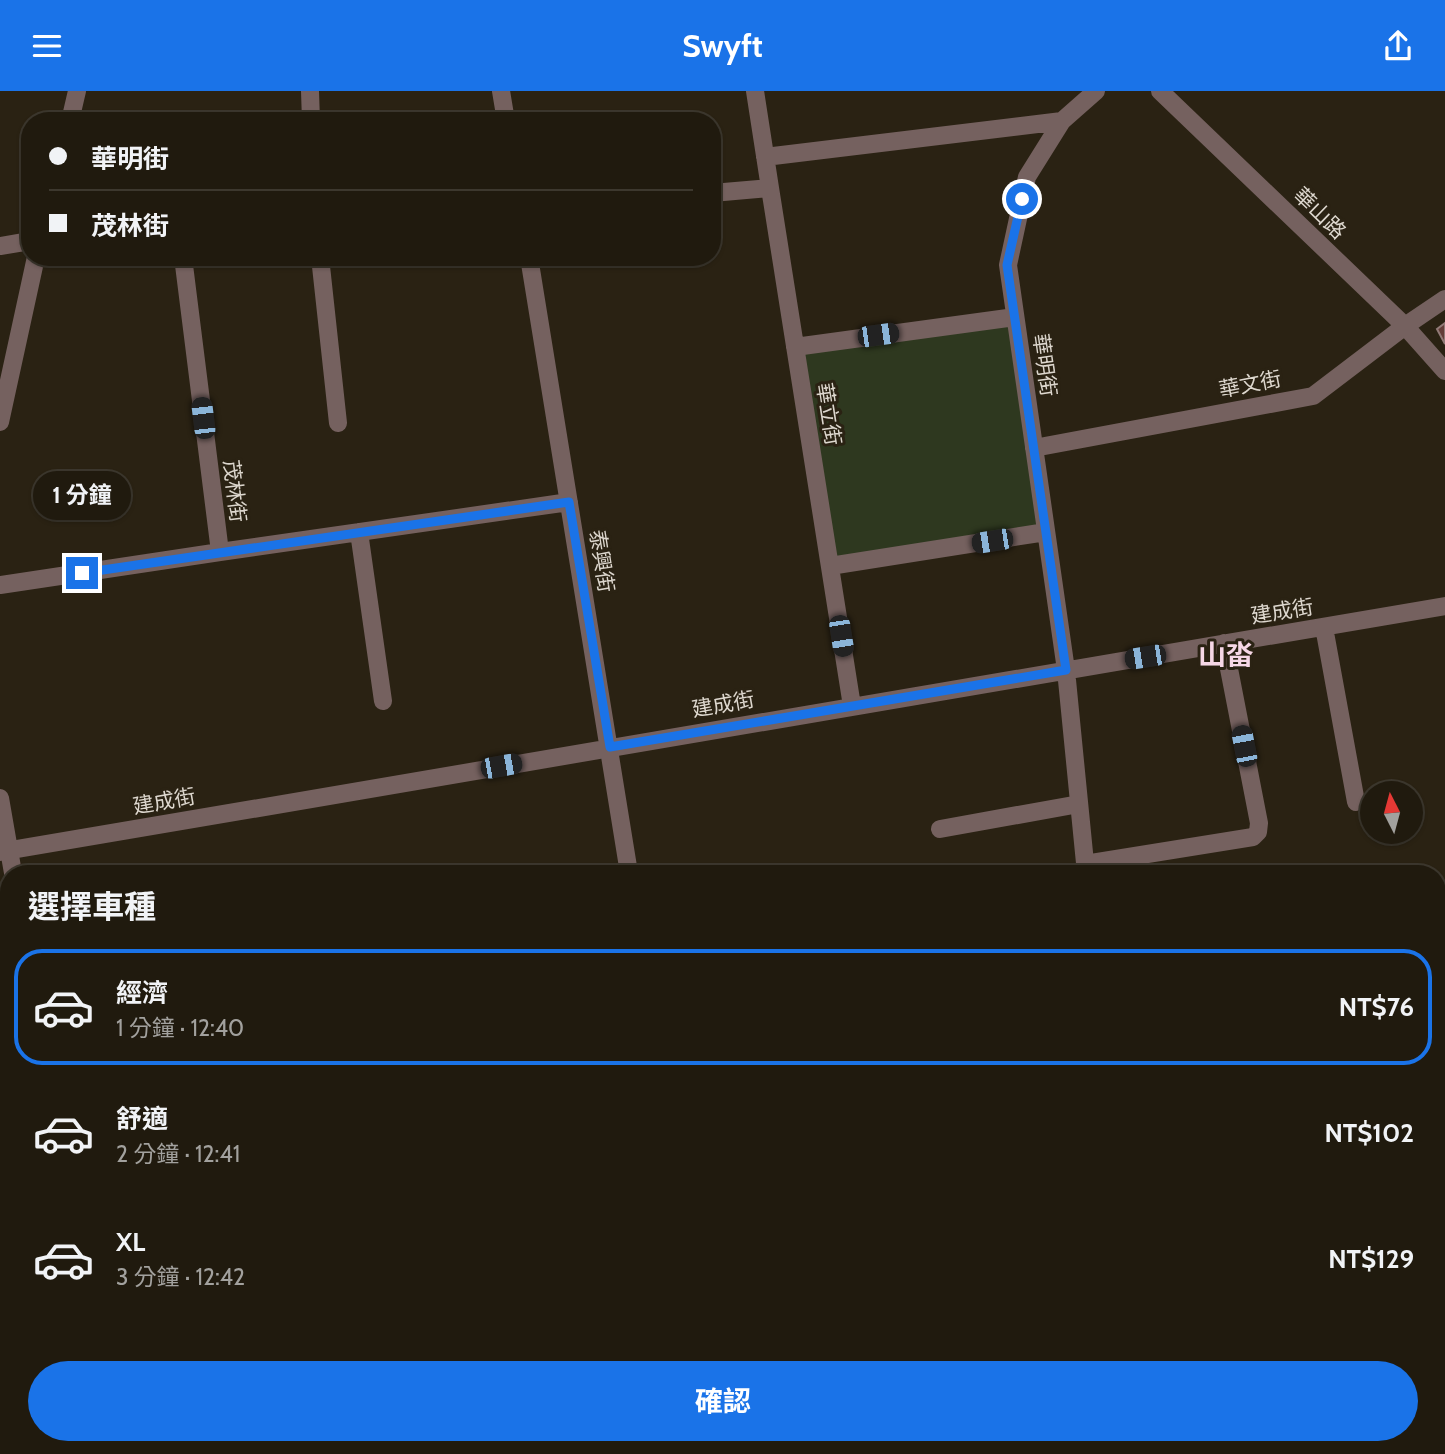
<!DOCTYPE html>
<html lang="zh-TW">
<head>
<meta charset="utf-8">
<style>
	:root { --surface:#201a0e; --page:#2d271c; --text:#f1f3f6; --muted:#a2a19e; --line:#3d382e; --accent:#1a73e8 }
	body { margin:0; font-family:Cabin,"Noto Sans TC",sans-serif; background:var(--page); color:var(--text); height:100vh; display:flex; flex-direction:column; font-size:26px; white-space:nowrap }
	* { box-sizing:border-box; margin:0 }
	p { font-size:23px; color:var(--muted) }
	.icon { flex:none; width:38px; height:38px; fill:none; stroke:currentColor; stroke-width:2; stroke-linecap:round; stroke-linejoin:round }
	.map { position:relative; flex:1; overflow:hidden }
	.drawer { position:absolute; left:0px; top:774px; width:1446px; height:590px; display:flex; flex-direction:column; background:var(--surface); border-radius:28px 28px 0 0; box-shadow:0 2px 5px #0004,0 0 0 2px var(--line) }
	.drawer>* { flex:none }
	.hud { position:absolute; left:21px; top:21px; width:700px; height:154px; border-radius:28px; box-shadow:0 2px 5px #0004,0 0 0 2px var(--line); display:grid; align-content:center; height:154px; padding:0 28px; background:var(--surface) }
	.needle { width:46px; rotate:354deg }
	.tools { position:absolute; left:1360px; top:690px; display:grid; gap:14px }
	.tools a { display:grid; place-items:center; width:63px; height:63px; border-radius:50%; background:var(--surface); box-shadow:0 2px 5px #0004,0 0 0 2px var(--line); font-size:35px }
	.end { position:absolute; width:32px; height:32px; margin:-16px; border:9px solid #1a73e8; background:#fff; box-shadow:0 0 0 4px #fff }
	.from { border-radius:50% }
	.bubble { position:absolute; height:49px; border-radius:24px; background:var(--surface); box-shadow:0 2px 5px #0004,0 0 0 2px var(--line); font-size:23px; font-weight:700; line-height:49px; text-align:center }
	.car { position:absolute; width:21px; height:42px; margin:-21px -10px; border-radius:9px; box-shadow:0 0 5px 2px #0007; background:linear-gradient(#222 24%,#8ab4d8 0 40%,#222 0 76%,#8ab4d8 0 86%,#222 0) }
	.hud b { display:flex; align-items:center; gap:24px; height:66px; font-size:26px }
	.hud b+b { border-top:2px solid var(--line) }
	.hud i { width:18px; height:18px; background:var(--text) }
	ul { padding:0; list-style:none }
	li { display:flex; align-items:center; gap:21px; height:116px; margin:0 14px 10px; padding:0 14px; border:4px solid transparent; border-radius:28px }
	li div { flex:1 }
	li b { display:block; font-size:26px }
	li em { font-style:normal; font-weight:700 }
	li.selected { border-color:var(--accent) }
	li>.icon { width:63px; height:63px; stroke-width:1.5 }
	h2 { padding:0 28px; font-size:32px; line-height:84px }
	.action { display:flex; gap:14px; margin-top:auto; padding:14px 28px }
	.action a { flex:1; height:80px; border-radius:42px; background:var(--accent); color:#fff; font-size:28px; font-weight:700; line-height:80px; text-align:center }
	header { display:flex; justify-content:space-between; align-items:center; height:91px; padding:0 28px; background:var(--accent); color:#fff; font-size:32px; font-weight:700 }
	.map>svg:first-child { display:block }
	.education { fill:#372c1e }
	.green { fill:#2e381f }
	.building { fill:#643d38; stroke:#917a77; stroke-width:2 }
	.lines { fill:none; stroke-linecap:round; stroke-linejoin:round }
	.minor { stroke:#75615f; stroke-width:18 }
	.route { stroke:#1a73e8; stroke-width:9 }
	.labels { text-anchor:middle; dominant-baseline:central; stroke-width:6; stroke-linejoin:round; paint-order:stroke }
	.street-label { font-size:21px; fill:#ddd7ce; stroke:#2a2213 }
	.district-label { font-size:28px; font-weight:bold; fill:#f6d7e6; stroke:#2a2213 }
</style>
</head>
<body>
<header><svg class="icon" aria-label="menu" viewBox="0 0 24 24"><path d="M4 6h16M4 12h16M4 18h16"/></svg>Swyft<svg class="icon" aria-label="share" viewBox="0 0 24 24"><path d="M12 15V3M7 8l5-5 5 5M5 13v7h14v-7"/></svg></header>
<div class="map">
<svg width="1445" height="1363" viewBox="0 0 1445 1363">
	<rect width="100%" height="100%" fill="#2a2213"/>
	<path class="education" d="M1445 1229V1363H1395L1393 1355 1437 1354V1230Z"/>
	<path class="green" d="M1009 233 1039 436 834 469 803 261Z"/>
	<path class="building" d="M1445 232V253L1437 238Z"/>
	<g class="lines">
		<path class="minor" d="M310 0 311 30
			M501 0 506 30
			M755 0 770 97
			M1160 0 1405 235 1445 280
			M70 30 77 0
			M765 66 1062 30
			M712 102 770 97 852 615
			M0 155 30 150
			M320 166 338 332
			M529 166 629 782
			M795 256 1015 226
			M0 331 36 166
			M1034 357 1313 305 1405 235 1445 208
			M359 441 383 610
			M220 461 569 411
			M830 475 1046 441
			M0 494 220 461 183 166
			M1324 536 1356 711
			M0 707 13 782
			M940 738 1079 713
			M0 761 1445 515
			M1085 773 1253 746 1258 741 1259 732 1224 552
			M1086 782 1066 579 1008 174 1027 86 1062 30 1096 0
			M1437 833 1445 831
			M1437 1028 1445 1027
			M1437 1204 1445 1203
			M0 1267 9 1276
			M82 1354 90 1363
			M147 1354 148 1363
			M374 1354 382 1363
			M786 1354 794 1363
			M1371 1354 1372 1363
			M0 1358 4 1363
			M513 1363 522 1354
			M705 1363 714 1354"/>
	</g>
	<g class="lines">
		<path class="route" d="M82 482 569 411 610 656 1066 579 1007 174 1022 108"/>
	</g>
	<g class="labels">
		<g class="street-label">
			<text transform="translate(1320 122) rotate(44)">華山路</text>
			<text transform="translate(1045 274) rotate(82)">華明街</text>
			<text transform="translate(1250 293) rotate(-11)">華文街</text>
			<text transform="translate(829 323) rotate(81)">華立街</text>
			<text transform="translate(235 400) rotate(83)">茂林街</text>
			<text transform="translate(602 470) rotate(81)">泰興街</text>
			<text transform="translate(1282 520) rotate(-9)">建成街</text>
			<text transform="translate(723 613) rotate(-10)">建成街</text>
			<text transform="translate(164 710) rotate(-10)">建成街</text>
		</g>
		<g class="district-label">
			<text x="1226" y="564">山畓</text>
		</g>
	</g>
</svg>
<div class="tools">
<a><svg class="needle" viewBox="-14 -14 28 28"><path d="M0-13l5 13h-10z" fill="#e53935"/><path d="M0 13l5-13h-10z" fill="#a2a19e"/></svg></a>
</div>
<i class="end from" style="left:1022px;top:108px"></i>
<i class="end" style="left:82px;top:482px"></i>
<div class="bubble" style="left:33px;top:380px;width:98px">1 分鐘</div>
<i class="car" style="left:878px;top:244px;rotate:82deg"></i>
<i class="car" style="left:203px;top:327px;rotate:353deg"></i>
<i class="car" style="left:992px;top:450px;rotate:261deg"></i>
<i class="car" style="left:841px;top:545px;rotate:171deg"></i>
<i class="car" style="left:1145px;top:566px;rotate:261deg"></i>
<i class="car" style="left:1244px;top:655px;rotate:349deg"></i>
<i class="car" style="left:501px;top:675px;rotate:80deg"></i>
<div class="hud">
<b><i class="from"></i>華明街</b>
<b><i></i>茂林街</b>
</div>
<section class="drawer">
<h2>選擇車種</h2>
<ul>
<li class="selected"><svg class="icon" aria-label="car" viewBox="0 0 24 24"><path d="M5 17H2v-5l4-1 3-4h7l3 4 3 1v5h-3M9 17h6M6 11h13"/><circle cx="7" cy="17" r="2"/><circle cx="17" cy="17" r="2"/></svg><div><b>經濟</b><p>1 分鐘 · 12:40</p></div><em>NT$76</em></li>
<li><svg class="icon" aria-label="car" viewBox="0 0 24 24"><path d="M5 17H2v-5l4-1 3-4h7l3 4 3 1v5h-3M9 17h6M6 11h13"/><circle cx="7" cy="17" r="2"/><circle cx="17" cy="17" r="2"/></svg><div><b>舒適</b><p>2 分鐘 · 12:41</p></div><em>NT$102</em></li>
<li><svg class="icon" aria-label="car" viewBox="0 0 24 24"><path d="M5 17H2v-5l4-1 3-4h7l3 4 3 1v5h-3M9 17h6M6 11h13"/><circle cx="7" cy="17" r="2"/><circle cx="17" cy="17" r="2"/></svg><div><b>XL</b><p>3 分鐘 · 12:42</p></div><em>NT$129</em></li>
</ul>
<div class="action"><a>確認</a></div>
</section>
</div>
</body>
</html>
